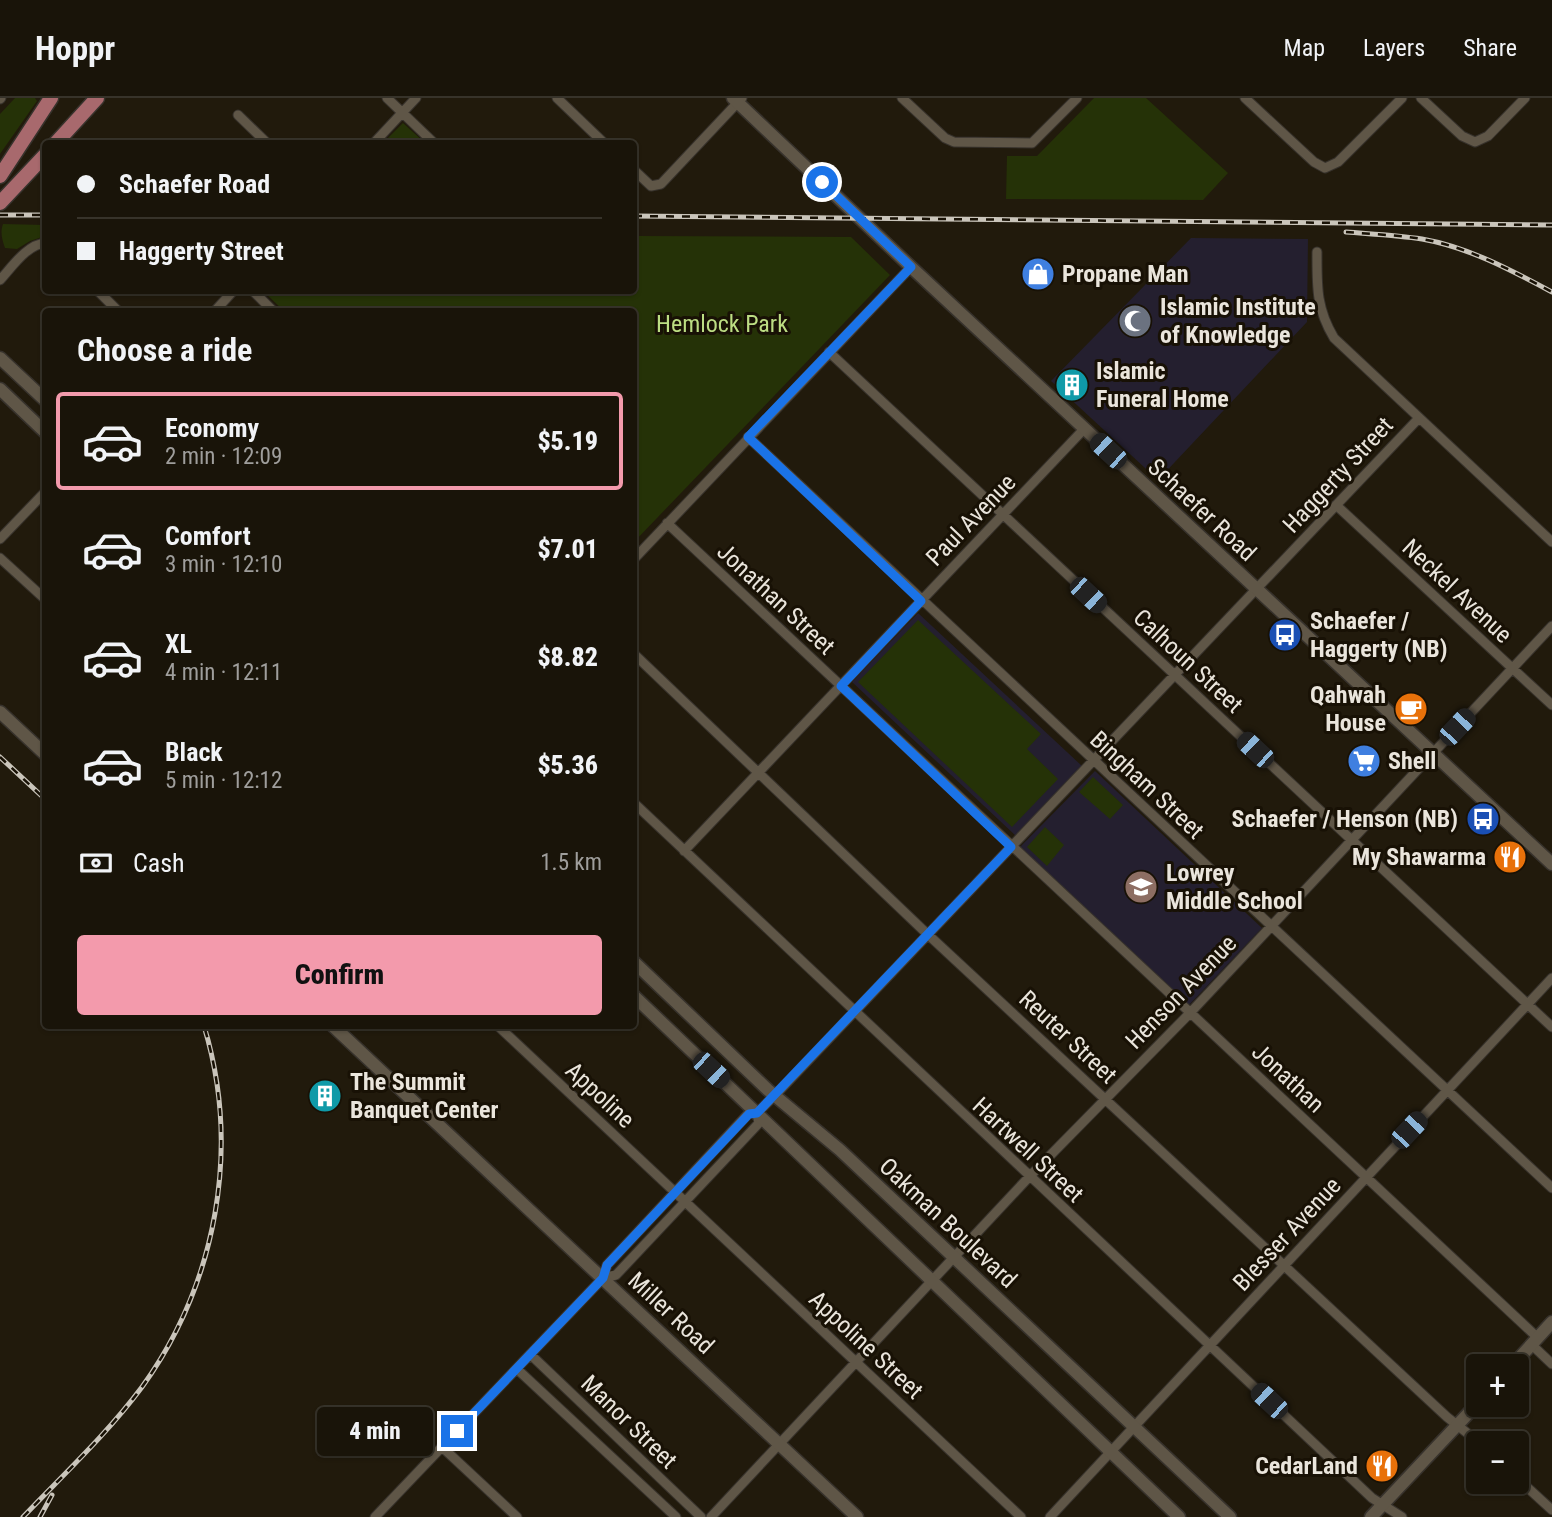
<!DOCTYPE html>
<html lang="en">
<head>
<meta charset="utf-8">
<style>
	:root { --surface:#191409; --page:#221d12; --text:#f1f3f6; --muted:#9f9e9c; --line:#37332a; --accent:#f39aac }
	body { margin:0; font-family:"Roboto Condensed",sans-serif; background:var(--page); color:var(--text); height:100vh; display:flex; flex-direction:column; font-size:26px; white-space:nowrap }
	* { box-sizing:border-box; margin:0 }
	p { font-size:23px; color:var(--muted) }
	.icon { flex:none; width:38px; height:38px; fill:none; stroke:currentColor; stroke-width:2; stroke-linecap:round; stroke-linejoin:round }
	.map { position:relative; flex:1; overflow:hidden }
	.drawer { position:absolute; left:42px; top:210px; width:595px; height:721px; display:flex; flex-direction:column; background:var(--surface); border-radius:7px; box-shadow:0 2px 5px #0004,0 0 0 2px var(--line) }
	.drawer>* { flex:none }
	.hud { position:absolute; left:42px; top:42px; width:595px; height:154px; border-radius:7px; box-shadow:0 2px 5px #0004,0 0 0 2px var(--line); display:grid; align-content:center; height:154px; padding:0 35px; background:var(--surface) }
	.fabs { position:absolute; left:1466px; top:1256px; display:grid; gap:14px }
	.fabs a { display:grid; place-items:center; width:63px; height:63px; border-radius:7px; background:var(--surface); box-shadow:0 2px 5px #0004,0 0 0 2px var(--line); font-size:35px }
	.end { position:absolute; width:32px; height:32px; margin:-16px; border:9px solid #1a73e8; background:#fff; box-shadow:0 0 0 4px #fff }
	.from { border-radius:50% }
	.bubble { position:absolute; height:49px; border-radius:7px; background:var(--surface); box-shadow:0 2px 5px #0004,0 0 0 2px var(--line); font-size:23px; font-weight:800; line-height:49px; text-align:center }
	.car { position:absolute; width:21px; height:42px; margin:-21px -10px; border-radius:9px; box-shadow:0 0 5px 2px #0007; background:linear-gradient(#222 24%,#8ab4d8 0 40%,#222 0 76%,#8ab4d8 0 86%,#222 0) }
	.hud b { display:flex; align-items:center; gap:24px; height:66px; font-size:26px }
	.hud b+b { border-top:2px solid var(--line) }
	.hud i { width:18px; height:18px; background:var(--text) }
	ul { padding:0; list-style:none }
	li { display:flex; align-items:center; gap:21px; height:98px; margin:0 14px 10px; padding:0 21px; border:4px solid transparent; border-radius:7px }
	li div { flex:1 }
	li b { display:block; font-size:26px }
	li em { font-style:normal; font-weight:800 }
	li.selected { border-color:var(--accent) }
	li>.icon { width:63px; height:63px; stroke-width:1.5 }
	h2 { padding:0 35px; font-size:32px; line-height:84px }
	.pay { display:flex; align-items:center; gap:18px; height:77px; padding:0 35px; font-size:26px }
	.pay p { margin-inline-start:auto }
	.cta { display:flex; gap:14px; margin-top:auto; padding:14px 35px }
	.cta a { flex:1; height:80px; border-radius:7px; background:var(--accent); color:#111; font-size:28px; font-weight:800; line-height:80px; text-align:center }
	header { display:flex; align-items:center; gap:42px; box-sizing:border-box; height:98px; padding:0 35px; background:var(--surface); border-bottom:2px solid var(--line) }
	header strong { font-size:33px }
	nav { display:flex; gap:38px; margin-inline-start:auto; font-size:24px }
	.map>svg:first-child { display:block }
	.education { fill:#241f2f }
	.green { fill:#253207 }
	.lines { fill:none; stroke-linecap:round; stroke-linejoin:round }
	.street-casing { stroke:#37322c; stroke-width:11 }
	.secondary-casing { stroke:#37322c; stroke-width:15 }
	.primary-casing { stroke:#37322c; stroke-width:17 }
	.street { stroke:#5f5647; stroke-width:9 }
	.secondary { stroke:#5f5647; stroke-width:12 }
	.primary { stroke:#a8696d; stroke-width:14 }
	.rail-casing { stroke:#cac5bb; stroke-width:5 }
	.rail { stroke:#181105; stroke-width:2.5; stroke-dasharray:8; stroke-linecap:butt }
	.route { stroke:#1a73e8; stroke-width:9 }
	.labels { text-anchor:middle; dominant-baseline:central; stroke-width:6; stroke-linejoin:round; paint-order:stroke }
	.poi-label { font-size:24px; font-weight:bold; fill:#eae5dc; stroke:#181105; text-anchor:start }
	.park-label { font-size:24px; fill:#bcdd83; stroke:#181105 }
	.street-label { font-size:24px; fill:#eae5dc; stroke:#181105 }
</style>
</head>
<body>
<header>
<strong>Hoppr</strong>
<nav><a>Map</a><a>Layers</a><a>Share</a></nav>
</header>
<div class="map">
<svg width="1552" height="1419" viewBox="0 0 1552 1419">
	<rect width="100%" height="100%" fill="#211a0c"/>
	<path class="education" d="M1191 140 1308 141 1307 224 1158 382 1051 283Z
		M918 515 1082 668 1016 738 852 584Z
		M1095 673 1262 830 1190 906H1188L1021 751V748Z"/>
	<path class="green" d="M15 0H35L37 3 0 56V16Z
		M1094 0H1146L1228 75 1203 102 1006 101 1007 58H1037Z
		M403 25 425 45H383Z
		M3 126 45 127V138L30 143 17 151 5 150C2 142 0 134 3 126Z
		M634 138 851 139 890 177 634 444V214L284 213 263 193 634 192Z
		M918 522 1041 636 1027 651 1058 681 1012 729 858 584Z
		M1093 679 1123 707 1110 721 1079 694Z
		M1045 729 1064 747 1047 768 1027 749Z"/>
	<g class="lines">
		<defs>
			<path id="street" d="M387 0 435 46
				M557 0 605 46
				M902 0 945 40 954 44 1032 45 1077 0
				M1245 0 1314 64 1325 70 1338 64 1402 0
				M1421 0 1462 38 1475 44 1488 38 1525 0
				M0 1 1 0
				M238 17 268 46
				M373 46 416 0
				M634 72 651 88 661 86 742 0
				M1317 154C1317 188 1316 210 1334 240L1552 444
				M0 182C12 169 27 146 46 145
				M97 192 119 214
				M252 192 274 214
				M214 214 234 192
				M829 254 1552 929
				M748 339 1552 1090
				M1336 407 1552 607
				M667 425 1538 1240
				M0 441 46 393
				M0 460 46 502
				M634 461 911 169
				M634 556 922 831 1447 1319 1481 1346
				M634 705 1372 1400 1402 1419
				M684 753 1084 331
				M498 928 1021 1419
				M603 1180 616 1177 759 1025 757 1015
				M1532 1247 1552 1266
				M531 1257 701 1419
				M517 1271 676 1419
				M442 1349 517 1419
				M1517 1380 1552 1412
				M375 1419 603 1180 607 1167 749 1015H757L780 992 1419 320
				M711 1419 1029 1079 1190 915 1552 528
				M1050 1419 1552 880"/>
			<path id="secondary" d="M733 0 911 169 1552 766
				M0 260 46 303
				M0 291 46 335
				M0 614 46 657
				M634 864 768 992 840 1052 1230 1419
				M634 898 1179 1419
				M333 928 857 1419
				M1511 1269 1552 1224
				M1371 1419 1479 1304"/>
			<path id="primary" d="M55 46 97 0
				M0 78 51 0
				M0 105 46 56"/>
		</defs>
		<use href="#street" class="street-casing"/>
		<use href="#secondary" class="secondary-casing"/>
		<use href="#primary" class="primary-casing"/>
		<use href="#street" class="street"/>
		<use href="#secondary" class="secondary"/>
		<use href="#primary" class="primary"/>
		<defs>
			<path id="rail" d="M0 117H46
				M634 118 1552 127
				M1346 134C1371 136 1397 137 1422 141 1468 149 1511 172 1552 194
				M0 659 46 702
				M23 1419C63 1377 107 1336 142 1289 217 1185 241 1050 204 928
				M40 1419 52 1397"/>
		</defs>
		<use href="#rail" class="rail-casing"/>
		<use href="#rail" class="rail"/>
	</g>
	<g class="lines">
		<path class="route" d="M457 1333 603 1180 607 1167 749 1016 757 1015 1011 749 841 588 921 503 748 339 911 169 822 84"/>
	</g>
	<defs>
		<symbol id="shop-disc" viewBox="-11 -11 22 22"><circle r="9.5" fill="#3f7fe0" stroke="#181105"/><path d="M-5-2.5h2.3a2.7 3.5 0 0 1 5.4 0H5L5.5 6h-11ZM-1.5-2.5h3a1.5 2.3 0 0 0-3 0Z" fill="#fff"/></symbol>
		<symbol id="mosque-disc" viewBox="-11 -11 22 22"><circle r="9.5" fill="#6b7280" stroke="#181105"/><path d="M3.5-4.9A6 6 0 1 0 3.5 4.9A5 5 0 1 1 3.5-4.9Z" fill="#fff"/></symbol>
		<symbol id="building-disc" viewBox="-11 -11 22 22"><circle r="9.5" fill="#0f9aa8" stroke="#181105"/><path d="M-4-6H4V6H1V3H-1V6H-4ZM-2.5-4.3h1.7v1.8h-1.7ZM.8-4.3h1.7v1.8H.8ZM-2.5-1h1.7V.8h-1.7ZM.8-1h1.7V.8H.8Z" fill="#fff"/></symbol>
		<symbol id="bus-disc" viewBox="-11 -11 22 22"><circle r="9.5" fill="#1a4fb4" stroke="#181105"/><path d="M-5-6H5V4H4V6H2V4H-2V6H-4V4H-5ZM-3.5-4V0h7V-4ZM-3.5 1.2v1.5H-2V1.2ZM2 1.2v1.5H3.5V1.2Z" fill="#fff"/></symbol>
		<symbol id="cafe-disc" viewBox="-11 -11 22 22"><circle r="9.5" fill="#e8710a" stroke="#181105"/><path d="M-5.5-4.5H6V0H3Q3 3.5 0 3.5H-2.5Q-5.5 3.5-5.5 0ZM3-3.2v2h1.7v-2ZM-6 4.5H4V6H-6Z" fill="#fff"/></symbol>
		<symbol id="supermarket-disc" viewBox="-11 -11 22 22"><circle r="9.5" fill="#3f7fe0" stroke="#181105"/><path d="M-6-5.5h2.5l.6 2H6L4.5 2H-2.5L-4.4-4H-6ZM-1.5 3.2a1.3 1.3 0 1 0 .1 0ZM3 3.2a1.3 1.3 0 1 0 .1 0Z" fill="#fff"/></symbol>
		<symbol id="restaurant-disc" viewBox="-11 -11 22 22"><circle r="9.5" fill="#e8710a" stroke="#181105"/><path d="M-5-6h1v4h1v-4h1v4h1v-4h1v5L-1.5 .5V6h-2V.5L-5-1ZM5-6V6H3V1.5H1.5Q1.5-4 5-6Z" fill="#fff"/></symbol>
		<symbol id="school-disc" viewBox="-11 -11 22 22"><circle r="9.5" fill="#8d6e63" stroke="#181105"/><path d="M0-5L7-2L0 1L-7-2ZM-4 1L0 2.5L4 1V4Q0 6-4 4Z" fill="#fff"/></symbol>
	</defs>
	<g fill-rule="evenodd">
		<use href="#shop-disc" x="1019" y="157" width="38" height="38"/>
		<use href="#mosque-disc" x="1116" y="204" width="38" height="38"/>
		<use href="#building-disc" x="1053" y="268" width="38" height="38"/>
		<use href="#bus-disc" x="1266" y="518" width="38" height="38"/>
		<use href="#cafe-disc" x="1392" y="592" width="38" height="38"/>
		<use href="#supermarket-disc" x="1345" y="644" width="38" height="38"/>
		<use href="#bus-disc" x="1464" y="702" width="38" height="38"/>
		<use href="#restaurant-disc" x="1491" y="740" width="38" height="38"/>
		<use href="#school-disc" x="1122" y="770" width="38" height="38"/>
		<use href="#building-disc" x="306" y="979" width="38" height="38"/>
		<use href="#restaurant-disc" x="1363" y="1349" width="38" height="38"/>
	</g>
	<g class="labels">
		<g class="poi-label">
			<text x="1062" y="176">Propane Man</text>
			<text x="1160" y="209">Islamic Institute<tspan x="1160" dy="28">of Knowledge</tspan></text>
			<text x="1096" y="273">Islamic<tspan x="1096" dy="28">Funeral Home</tspan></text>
			<text x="1310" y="523">Schaefer /<tspan x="1310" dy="28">Haggerty (NB)</tspan></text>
			<text x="1386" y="597" text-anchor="end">Qahwah<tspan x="1386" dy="28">House</tspan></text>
			<text x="1388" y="663">Shell</text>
			<text x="1458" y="721" text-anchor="end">Schaefer / Henson (NB)</text>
			<text x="1486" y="759" text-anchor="end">My Shawarma</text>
			<text x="1166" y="775">Lowrey<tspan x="1166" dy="28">Middle School</tspan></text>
			<text x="350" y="984">The Summit<tspan x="350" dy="28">Banquet Center</tspan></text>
			<text x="1358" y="1368" text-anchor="end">CedarLand</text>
		</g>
		<g class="park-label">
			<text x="722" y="226">Hemlock Park</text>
		</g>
		<g class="street-label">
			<text transform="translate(1338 377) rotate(-47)">Haggerty Street</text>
			<text transform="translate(1202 412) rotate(43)">Schaefer Road</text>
			<text transform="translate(971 422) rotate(-46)">Paul Avenue</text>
			<text transform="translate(1457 493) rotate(43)">Neckel Avenue</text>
			<text transform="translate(776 501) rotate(43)">Jonathan Street</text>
			<text transform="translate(1188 563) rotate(43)">Calhoun Street</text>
			<text transform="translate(1147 687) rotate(43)">Bingham Street</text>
			<text transform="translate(1181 894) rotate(-46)">Henson Avenue</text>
			<text transform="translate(1068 939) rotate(43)">Reuter Street</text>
			<text transform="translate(1288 980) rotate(43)">Jonathan</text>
			<text transform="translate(600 997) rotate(43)">Appoline</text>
			<text transform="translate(1028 1052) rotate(43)">Hartwell Street</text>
			<text transform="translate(948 1125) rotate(43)">Oakman Boulevard</text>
			<text transform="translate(1287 1136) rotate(-47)">Blesser Avenue</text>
			<text transform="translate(671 1215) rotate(43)">Miller Road</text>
			<text transform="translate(866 1247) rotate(43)">Appoline Street</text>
			<text transform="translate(629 1324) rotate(44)">Manor Street</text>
		</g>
	</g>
</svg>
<div class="fabs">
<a>+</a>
<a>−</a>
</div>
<i class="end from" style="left:822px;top:84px"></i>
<i class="end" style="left:457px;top:1333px"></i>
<div class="bubble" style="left:317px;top:1309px;width:116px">4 min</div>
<i class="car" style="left:1108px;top:353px;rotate:313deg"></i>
<i class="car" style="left:1088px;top:497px;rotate:133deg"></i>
<i class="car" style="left:1457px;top:629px;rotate:43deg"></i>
<i class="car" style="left:1255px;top:652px;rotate:313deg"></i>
<i class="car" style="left:711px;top:972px;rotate:133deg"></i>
<i class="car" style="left:1409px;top:1032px;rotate:43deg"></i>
<i class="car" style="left:1269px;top:1303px;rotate:313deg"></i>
<div class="hud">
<b><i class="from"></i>Schaefer Road</b>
<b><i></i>Haggerty Street</b>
</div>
<section class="drawer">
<h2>Choose a ride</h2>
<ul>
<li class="selected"><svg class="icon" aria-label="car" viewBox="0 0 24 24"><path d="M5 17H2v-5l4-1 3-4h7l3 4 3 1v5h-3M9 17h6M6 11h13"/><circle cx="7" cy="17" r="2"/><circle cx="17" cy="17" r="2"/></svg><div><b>Economy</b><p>2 min · 12:09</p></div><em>$5.19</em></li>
<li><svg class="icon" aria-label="car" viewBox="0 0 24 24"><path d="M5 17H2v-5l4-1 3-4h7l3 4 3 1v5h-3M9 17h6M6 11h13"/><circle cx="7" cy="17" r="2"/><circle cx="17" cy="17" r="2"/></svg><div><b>Comfort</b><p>3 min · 12:10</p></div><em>$7.01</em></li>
<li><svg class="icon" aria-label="car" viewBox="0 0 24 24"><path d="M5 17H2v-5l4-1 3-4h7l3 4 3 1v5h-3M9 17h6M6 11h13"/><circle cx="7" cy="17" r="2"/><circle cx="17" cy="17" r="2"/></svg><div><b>XL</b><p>4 min · 12:11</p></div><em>$8.82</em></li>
<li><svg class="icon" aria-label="car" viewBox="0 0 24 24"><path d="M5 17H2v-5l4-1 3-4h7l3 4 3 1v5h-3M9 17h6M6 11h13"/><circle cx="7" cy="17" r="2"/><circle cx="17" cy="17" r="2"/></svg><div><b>Black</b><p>5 min · 12:12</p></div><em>$5.36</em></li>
</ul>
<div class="pay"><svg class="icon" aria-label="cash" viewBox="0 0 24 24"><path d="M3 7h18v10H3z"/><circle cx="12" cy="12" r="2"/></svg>Cash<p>1.5 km</p></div>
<div class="cta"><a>Confirm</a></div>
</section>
</div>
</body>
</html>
